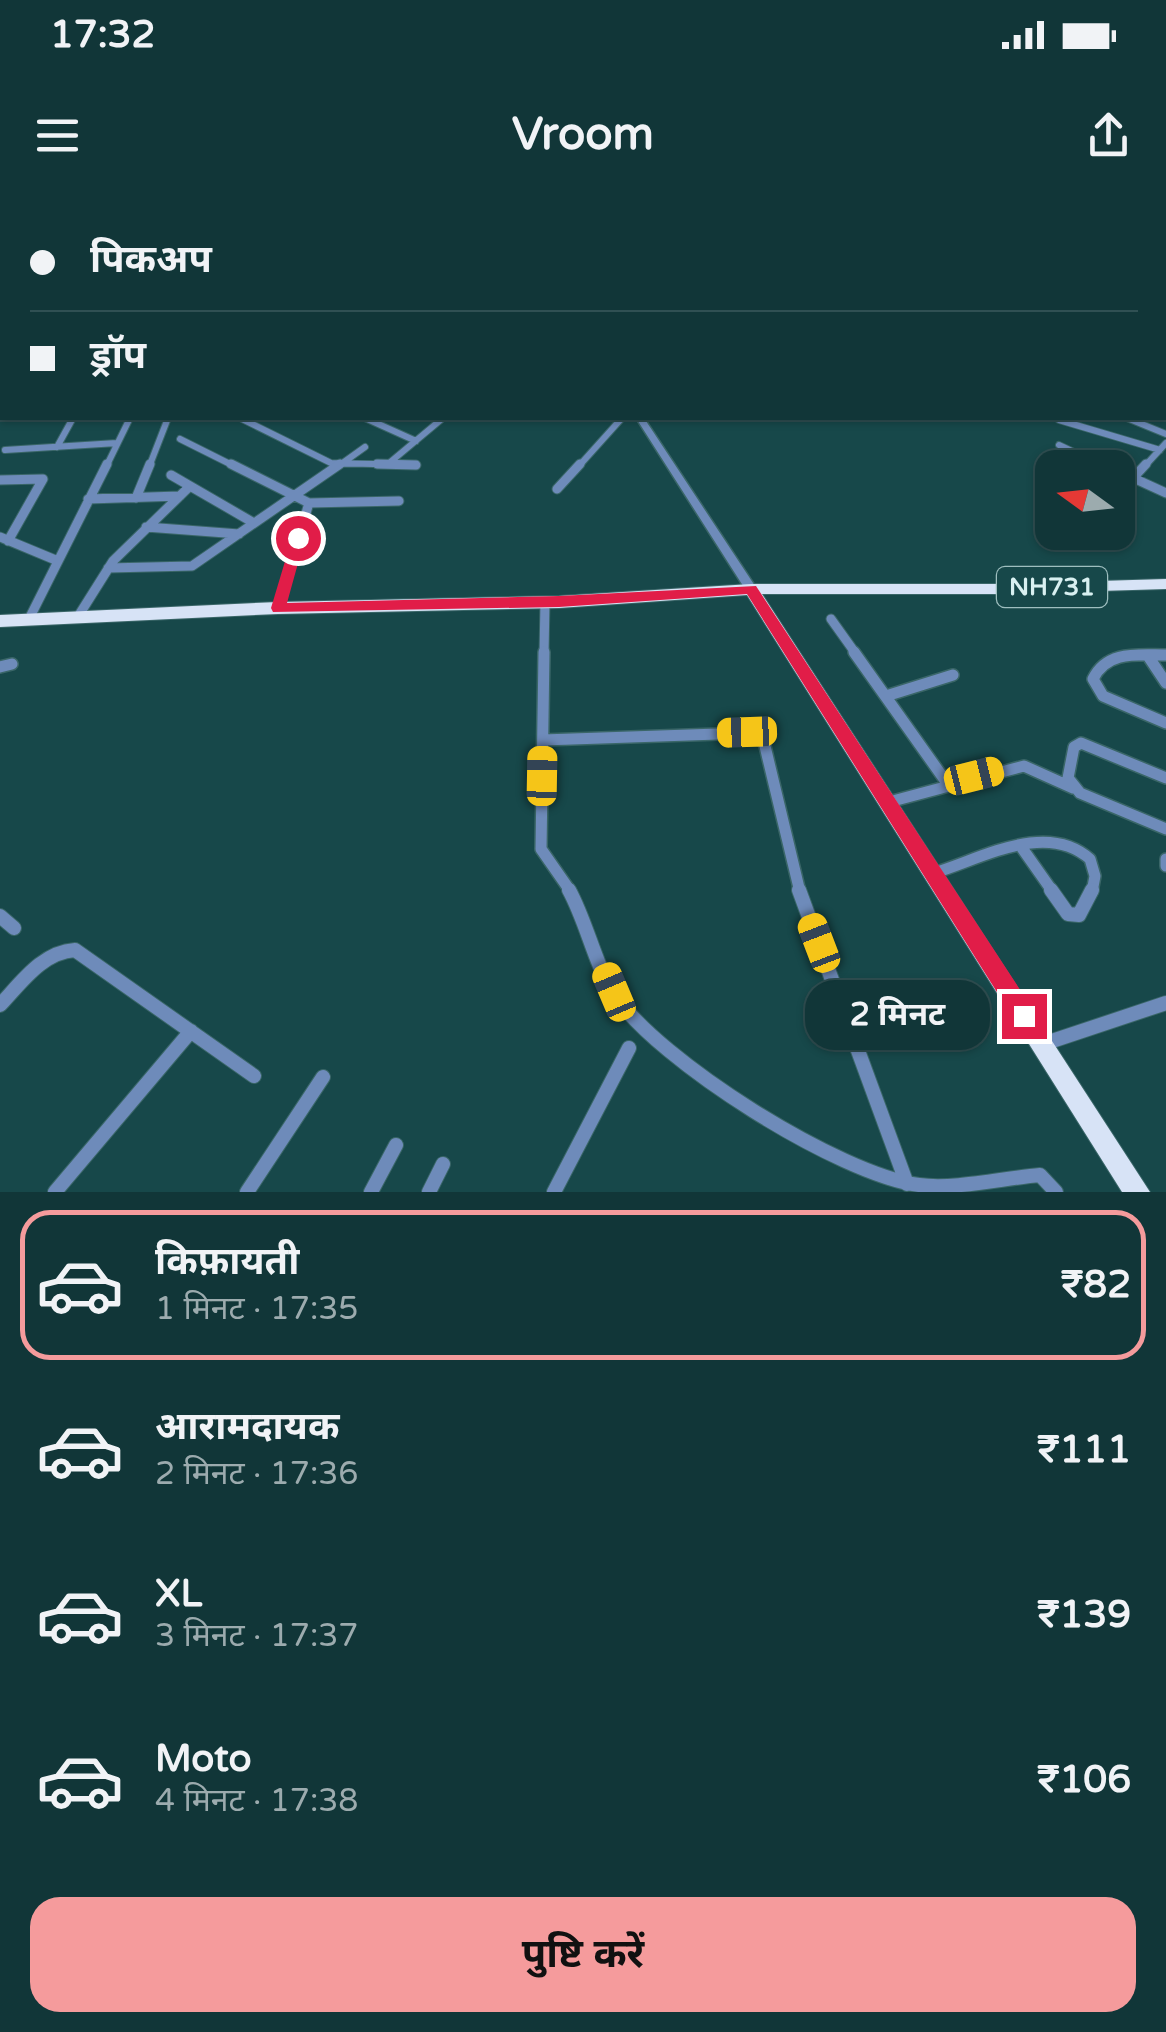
<!DOCTYPE html>
<html lang="hi">
<head>
<meta charset="utf-8">
<style>
	:root { --surface:#113638; --page:#1e4143; --text:#f1f3f6; --muted:#9cabae; --line:#305053; --accent:#f59b9c }
	body { margin:0; font-family:"Varela Round","Noto Sans Devanagari",sans-serif; background:var(--page); color:var(--text); height:100vh; display:flex; flex-direction:column; font-size:38px; white-space:nowrap }
	* { box-sizing:border-box; margin:0 }
	p { font-size:32px; color:var(--muted) }
	.icon { flex:none; width:55px; height:55px; fill:none; stroke:currentColor; stroke-width:2; stroke-linecap:round; stroke-linejoin:round }
	.map { position:relative; height:992px; overflow:hidden }
	.side { display:flex; flex-direction:column; background:var(--surface); flex:1 }
	.side>* { flex:none }
	.top-card { position:absolute; left:0px; top:0px; width:1168px; height:220px; box-shadow:0 2px 8px #0004,0 0 0 2px var(--line); display:grid; align-content:center; height:220px; padding:0 30px; background:var(--surface) }
	.needle { width:65px; rotate:285deg }
	.controls { position:absolute; left:1035px; top:250px; display:grid; gap:20px }
	.controls a { display:grid; place-items:center; width:100px; height:100px; border-radius:20px; background:var(--surface); box-shadow:0 2px 8px #0004,0 0 0 2px var(--line); font-size:50px }
	.end { position:absolute; width:45px; height:45px; margin:-22px; border:12px solid #e11d48; background:#fff; box-shadow:0 0 0 5px #fff }
	.from { border-radius:50% }
	.bubble { position:absolute; height:70px; border-radius:30px; background:var(--surface); box-shadow:0 2px 8px #0004,0 0 0 2px var(--line); font-size:32px; font-weight:700; line-height:70px; text-align:center }
	.car { position:absolute; width:30px; height:60px; margin:-30px -15px; border-radius:12px; box-shadow:0 0 8px 2px #0007; background:linear-gradient(#f5c518 24%,#345 0 40%,#f5c518 0 76%,#345 0 86%,#f5c518 0) }
	.top-card b { display:flex; align-items:center; gap:35px; height:95px; font-size:38px }
	.top-card b+b { border-top:2px solid var(--line) }
	.top-card i { width:25px; height:25px; background:var(--text) }
	ul { padding:18px 0 0; list-style:none }
	li { display:flex; align-items:center; gap:30px; height:150px; margin:0 20px 15px; padding:0 10px; border:5px solid transparent; border-radius:30px }
	li div { flex:1 }
	li b { display:block; font-size:38px }
	li em { font-style:normal; font-weight:700 }
	li.selected { border-color:var(--accent) }
	li>.icon { width:90px; height:90px; stroke-width:1.5 }
	.action { display:flex; gap:20px; margin-top:auto; padding:20px 30px }
	.action a { flex:1; height:115px; border-radius:30px; background:var(--accent); color:#111; font-size:40px; font-weight:700; line-height:115px; text-align:center }
	.status { display:flex; justify-content:space-between; align-items:center; height:70px; padding:0 50px; background:var(--surface); direction:ltr }
	.status svg { height:28px; fill:currentColor }
	header { display:flex; justify-content:space-between; align-items:center; height:130px; padding:0 30px; background:var(--surface); font-size:45px; font-weight:700 }
	.map>svg:first-child { display:block }
	.lines { fill:none; stroke-linecap:round; stroke-linejoin:round }
	.minor-far4-casing { stroke:#3a6668; stroke-width:6 }
	.minor-far3-casing { stroke:#3a6668; stroke-width:8 }
	.minor-far2-casing { stroke:#3a6668; stroke-width:11 }
	.minor-far1-casing { stroke:#3a6668; stroke-width:14 }
	.minor-casing { stroke:#3a6668; stroke-width:16 }
	.tertiary-casing { stroke:#3a6668; stroke-width:3 }
	.primary-casing { stroke:#3a6668; stroke-width:3 }
	.trunk-casing { stroke:#3a6668; stroke-width:2 }
	.minor-far4 { stroke:#6e8bba; stroke-width:5 }
	.minor-far3 { stroke:#6e8bba; stroke-width:6 }
	.minor-far2 { stroke:#6e8bba; stroke-width:9 }
	.minor-far1 { stroke:#6e8bba; stroke-width:11 }
	.minor { stroke:#6e8bba; stroke-width:14 }
	.tertiary { fill:#6e8bba; fill-rule:evenodd }
	.primary { fill:#bdd5fb; fill-rule:evenodd }
	.trunk { fill:#d7e3f6; fill-rule:evenodd }
	.route { fill:#e11d48 }
	.labels { text-anchor:middle; dominant-baseline:central; stroke-width:9; stroke-linejoin:round; paint-order:stroke }
	.shield { fill:#17484a; stroke:#9ebebf; stroke-width:2.5 }
	.shield-label { font-size:25px; font-weight:bold; fill:#d8f0f1 }
</style>
</head>
<body>
<div class="status"><b>17:32</b><svg viewBox="0 0 49 12"><path d="M0 12V9h3v3zM5 12V6h3v6zM10 12V3h3v9zM15 12V0h3v12zM26 1h20v11H26zM47 4h2v5h-2z"/></svg></div>
<header><svg class="icon" aria-label="menu" viewBox="0 0 24 24"><path d="M4 6h16M4 12h16M4 18h16"/></svg>Vroom<svg class="icon" aria-label="share" viewBox="0 0 24 24"><path d="M12 15V3M7 8l5-5 5 5M5 13v7h14v-7"/></svg></header>
<div class="map">
<svg width="1166" height="992" viewBox="0 0 1166 992">
	<rect width="100%" height="100%" fill="#17484a"/>
	<g class="lines">
		<defs>
			<path id="minor-far4" d="M29 0 38 2
				M230 0 249 2
				M326 0 342 2
				M744 0H760
				M789 0 804 2
				M1086 0 1090 2
				M188 2 195 0
				M283 2 288 0
				M450 2 464 0
				M585 2 591 0"/>
			<path id="minor-far3" d="M240 218 331 263 416 265
				M365 218 416 241
				M1127 218 1166 234
				M1059 220 1160 250
				M180 239 236 267
				M1059 245 1106 267
				M57 247 73 218
				M5 250 117 243
				M388 264 443 218
				M106 267 130 218
				M149 267 168 218
				M337 267 365 247
				M578 267 622 218
				M1144 267 1166 243"/>
			<path id="minor-far2" d="M231 264 309 303 399 301
				M377 264 416 265
				M1100 264 1109 268
				M1118 271 1166 293
				M171 275 254 323
				M1133 278 1146 264
				M0 280 43 279 8 341
				M557 289 580 264
				M136 298 150 264
				M88 299 180 296
				M146 327 239 334
				M0 337 58 361
				M108 368 192 366 340 264
				M278 408 309 303
				M79 415 113 361 190 286
				M29 419 107 264
				M831 419 856 454
				M544 454 545 402"/>
			<path id="minor-far1" d="M544 452 541 649 571 692
				M854 452 947 583
				M1166 455C1138 455 1107 450 1093 479L1103 496 1166 523
				M1148 456 1166 483
				M0 467 12 464
				M886 496 953 475
				M543 540 747 533 764 542 800 692
				M1166 578 1081 543 1074 547 1068 578 1080 593 1166 629
				M889 602 1024 566 1073 588
				M1022 648 1053 692
				M1166 659V666
				M934 673C981 659 1046 620 1090 659L1095 676 1092 692"/>
			<path id="minor" d="M569 690C587 723 594 762 614 794 658 861 840 975 919 985 954 990 1004 978 1040 975L1056 992
				M799 690 907 984
				M1051 690 1068 714 1079 715 1092 690
				M0 716 14 728
				M0 805C21 783 42 752 75 750L254 876
				M1043 844 1166 803
				M55 992 191 831
				M247 992 323 877
				M371 992 396 945
				M429 992 443 964
				M554 992 629 848"/>
			<path id="tertiary" d="M468 0H475L477 2H471Z
				M636 218H644L755 386 757 389 755 392H747Z"/>
			<path id="primary" d="M0 59H2V64H0Z"/>
			<path id="trunk" d="M1166 379V389L1000 394H762L1150 992H1122L747 395 559 408 278 414 0 427V415L278 402 559 396 751 384H1000Z"/>
		</defs>
		<use href="#minor-far4" class="minor-far4-casing"/>
		<use href="#minor-far3" class="minor-far3-casing"/>
		<use href="#minor-far2" class="minor-far2-casing"/>
		<use href="#minor-far1" class="minor-far1-casing"/>
		<use href="#minor" class="minor-casing"/>
		<use href="#tertiary" class="tertiary-casing"/>
		<use href="#primary" class="primary-casing"/>
		<use href="#trunk" class="trunk-casing"/>
		<use href="#minor-far4" class="minor-far4"/>
		<use href="#minor-far3" class="minor-far3"/>
		<use href="#minor-far2" class="minor-far2"/>
		<use href="#minor-far1" class="minor-far1"/>
		<use href="#minor" class="minor"/>
		<use href="#tertiary" class="tertiary"/>
		<use href="#primary" class="primary"/>
		<use href="#trunk" class="trunk"/>
	</g>
	<path class="route" d="M298 334 305 338 287 403 559 396 756 386 1032 808 1035 816 1032 824 1024 827 1017 824 747 394 559 407 273 412 271 408 292 338Z"/>
	<g class="labels">
		<rect class="shield" x="997" y="367" width="110" height="40" rx="8"/>
		<g class="shield-label">
			<text x="1052" y="387">NH731</text>
		</g>
	</g>
</svg>
<div class="controls">
<a><svg class="needle" viewBox="-14 -14 28 28"><path d="M0-13l5 13h-10z" fill="#e53935"/><path d="M0 13l5-13h-10z" fill="#9cabae"/></svg></a>
</div>
<i class="end from" style="left:298px;top:338px"></i>
<i class="end" style="left:1024px;top:816px"></i>
<div class="bubble" style="left:805px;top:780px;width:185px">2 मिनट</div>
<i class="car" style="left:747px;top:532px;rotate:268deg"></i>
<i class="car" style="left:542px;top:576px;rotate:1deg"></i>
<i class="car" style="left:974px;top:576px;rotate:76deg"></i>
<i class="car" style="left:819px;top:743px;rotate:339deg"></i>
<i class="car" style="left:614px;top:792px;rotate:337deg"></i>
<div class="top-card">
<b><i class="from"></i>पिकअप</b>
<b><i></i>ड्रॉप</b>
</div>
</div>
<section class="side">
<ul>
<li class="selected"><svg class="icon" aria-label="car" viewBox="0 0 24 24"><path d="M5 17H2v-5l4-1 3-4h7l3 4 3 1v5h-3M9 17h6M6 11h13"/><circle cx="7" cy="17" r="2"/><circle cx="17" cy="17" r="2"/></svg><div><b>किफ़ायती</b><p>1 मिनट · 17:35</p></div><em>₹82</em></li>
<li><svg class="icon" aria-label="car" viewBox="0 0 24 24"><path d="M5 17H2v-5l4-1 3-4h7l3 4 3 1v5h-3M9 17h6M6 11h13"/><circle cx="7" cy="17" r="2"/><circle cx="17" cy="17" r="2"/></svg><div><b>आरामदायक</b><p>2 मिनट · 17:36</p></div><em>₹111</em></li>
<li><svg class="icon" aria-label="car" viewBox="0 0 24 24"><path d="M5 17H2v-5l4-1 3-4h7l3 4 3 1v5h-3M9 17h6M6 11h13"/><circle cx="7" cy="17" r="2"/><circle cx="17" cy="17" r="2"/></svg><div><b>XL</b><p>3 मिनट · 17:37</p></div><em>₹139</em></li>
<li><svg class="icon" aria-label="car" viewBox="0 0 24 24"><path d="M5 17H2v-5l4-1 3-4h7l3 4 3 1v5h-3M9 17h6M6 11h13"/><circle cx="7" cy="17" r="2"/><circle cx="17" cy="17" r="2"/></svg><div><b>Moto</b><p>4 मिनट · 17:38</p></div><em>₹106</em></li>
</ul>
<div class="action"><a>पुष्टि करें</a></div>
</section>
</body>
</html>
